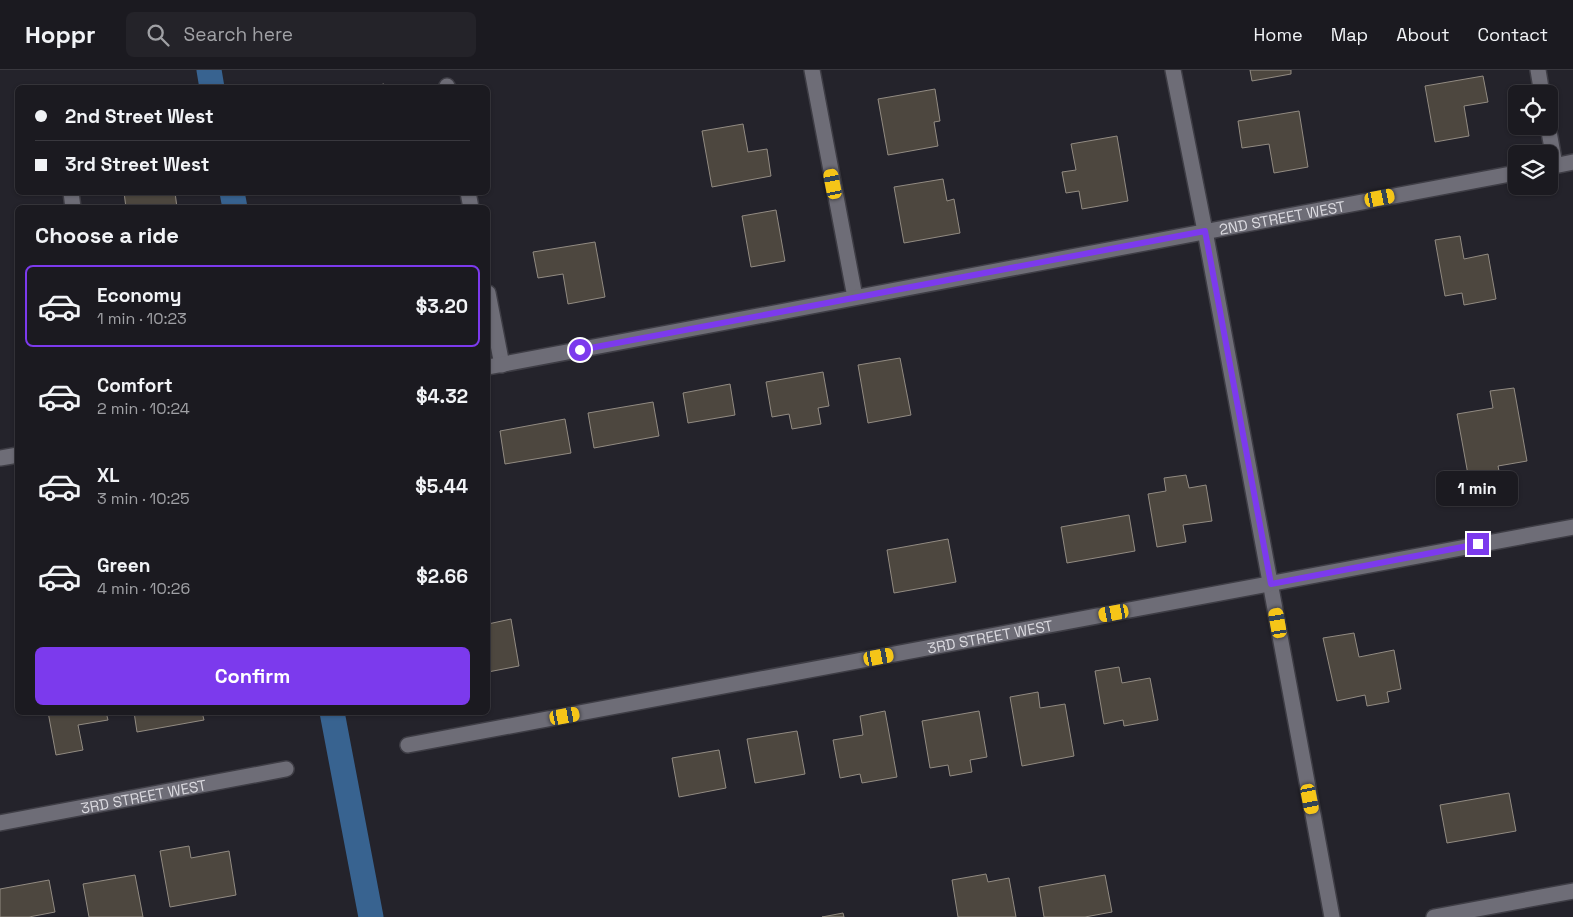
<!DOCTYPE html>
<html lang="en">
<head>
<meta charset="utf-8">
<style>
	:root { --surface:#1b1a20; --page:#242329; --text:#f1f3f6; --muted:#a0a1a5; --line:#39383e; --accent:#7c3aed }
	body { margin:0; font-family:"Space Grotesk",sans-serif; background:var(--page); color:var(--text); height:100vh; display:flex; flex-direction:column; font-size:19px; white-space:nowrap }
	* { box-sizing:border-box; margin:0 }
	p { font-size:16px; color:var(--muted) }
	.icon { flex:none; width:28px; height:28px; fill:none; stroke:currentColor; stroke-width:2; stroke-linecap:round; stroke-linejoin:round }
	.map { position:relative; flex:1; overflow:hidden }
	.panel { position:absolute; left:15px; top:135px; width:475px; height:510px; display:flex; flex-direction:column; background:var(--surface); border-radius:8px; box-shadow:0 1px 4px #0004,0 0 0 1px var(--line) }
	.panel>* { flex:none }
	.banner { position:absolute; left:15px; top:15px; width:475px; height:110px; border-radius:8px; box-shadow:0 1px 4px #0004,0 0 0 1px var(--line); display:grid; align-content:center; height:110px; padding:0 20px; background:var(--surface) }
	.fabs { position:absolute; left:1508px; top:15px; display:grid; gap:10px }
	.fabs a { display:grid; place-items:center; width:50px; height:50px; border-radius:8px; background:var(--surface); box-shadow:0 1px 4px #0004,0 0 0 1px var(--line); font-size:25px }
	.end { position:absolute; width:22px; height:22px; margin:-11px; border:6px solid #7c3aed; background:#fff; box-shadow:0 0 0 2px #fff }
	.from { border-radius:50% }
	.bubble { position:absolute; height:35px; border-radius:8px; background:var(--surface); box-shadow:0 1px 4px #0004,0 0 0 1px var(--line); font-size:16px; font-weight:700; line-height:35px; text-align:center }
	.car { position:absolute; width:15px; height:30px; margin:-15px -8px; border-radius:6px; box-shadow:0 0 4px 1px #0007; background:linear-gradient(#f5c518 24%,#345 0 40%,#f5c518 0 76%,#345 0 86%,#f5c518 0) }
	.banner b { display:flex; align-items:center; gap:18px; height:48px; font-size:19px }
	.banner b+b { border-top:1px solid var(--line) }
	.banner i { width:12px; height:12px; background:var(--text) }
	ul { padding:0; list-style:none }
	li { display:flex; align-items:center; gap:15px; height:82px; margin:0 10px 8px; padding:0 10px; border:2px solid transparent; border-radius:8px }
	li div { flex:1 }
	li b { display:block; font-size:19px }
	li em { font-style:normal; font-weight:700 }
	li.on { border-color:var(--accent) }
	li>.icon { width:45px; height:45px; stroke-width:1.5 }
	h2 { padding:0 20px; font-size:22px; line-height:60px }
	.action { display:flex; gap:10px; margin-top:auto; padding:10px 20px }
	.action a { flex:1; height:58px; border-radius:8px; background:var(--accent); color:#fff; font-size:20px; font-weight:700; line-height:58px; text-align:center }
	header { display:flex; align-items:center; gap:30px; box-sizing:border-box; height:70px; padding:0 25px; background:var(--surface); border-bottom:1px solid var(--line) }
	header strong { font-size:24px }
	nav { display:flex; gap:28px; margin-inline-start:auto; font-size:18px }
	.search { width:350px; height:45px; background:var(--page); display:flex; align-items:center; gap:12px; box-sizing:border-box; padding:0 18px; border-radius:8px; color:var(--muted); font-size:19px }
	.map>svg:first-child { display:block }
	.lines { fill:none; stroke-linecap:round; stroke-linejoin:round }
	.canal { stroke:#386390; stroke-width:25 }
	.building { fill:#4d473f; stroke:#928b82 }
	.minor-casing { stroke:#3e3d45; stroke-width:18 }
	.minor { stroke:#6e6d77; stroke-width:15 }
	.route { stroke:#7c3aed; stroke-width:6 }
	.labels { text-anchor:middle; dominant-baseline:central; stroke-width:4; stroke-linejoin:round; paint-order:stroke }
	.street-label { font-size:15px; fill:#dad9df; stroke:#0d0d11 }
</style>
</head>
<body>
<header>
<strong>Hoppr</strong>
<div class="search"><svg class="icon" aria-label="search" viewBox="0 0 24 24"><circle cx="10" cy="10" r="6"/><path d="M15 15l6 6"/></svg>Search here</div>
<nav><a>Home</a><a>Map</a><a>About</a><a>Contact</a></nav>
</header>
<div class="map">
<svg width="1573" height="847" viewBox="0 0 1573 847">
	<rect width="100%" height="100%" fill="#24232b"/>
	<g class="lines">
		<path class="canal" d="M209 0 212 18
			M232 122 235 138
			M332 642 371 847"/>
	</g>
	<path class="building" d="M1250 0H1291V4L1252 11Z
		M1483 6 1488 32 1464 36 1469 66 1435 72 1425 16Z
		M384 14V18H365Z
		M935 19 940 51 934 52 938 76 888 85 878 29Z
		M1299 41 1308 97 1274 103 1269 74 1242 78 1238 51Z
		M743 54 748 82 767 79 771 106 712 117 702 61Z
		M1117 66 1128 131 1082 139 1079 121 1066 123 1062 102 1076 100 1071 74Z
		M943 109 947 131 954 129 960 163 904 173 894 117Z
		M124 122H175L177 138H126Z
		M776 140 785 191 751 197 742 146Z
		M1460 166 1464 189 1488 184 1496 229 1464 235 1462 223 1445 226 1435 170Z
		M595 172 605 227 568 234 563 204 538 208 533 182Z
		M900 288 911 345 868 353 858 295Z
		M823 302 829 336 818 338 821 354 792 359 789 344 772 347 766 312Z
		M730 314 735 345 688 353 683 323Z
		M1514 318 1527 391 1498 396 1502 416 1471 421 1457 344 1493 338 1490 321Z
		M653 332 659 366 594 378 588 343Z
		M565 349 571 383 505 394 500 361Z
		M1186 405 1189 418 1206 415 1212 451 1183 455 1186 472 1157 477 1148 424 1166 421 1164 408Z
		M1129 445 1135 481 1067 493 1061 457Z
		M948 469 956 512 894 523 887 480Z
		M511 549 519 596 488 602V554Z
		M1354 563 1359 587 1394 580 1401 619 1387 622 1389 632 1367 636 1365 625 1337 631 1323 568Z
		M1119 597 1122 613 1150 608 1158 650 1124 656 1123 650 1104 654 1095 601Z
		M1038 622 1040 638 1065 634 1074 686 1022 696 1010 627Z
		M885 641 897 707 862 713 860 704 840 708 833 670 863 665 860 646Z
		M979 641 987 687 970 690 972 702 950 706 948 695 930 698 922 651Z
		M48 642H106L108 650 78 655 83 680 56 685Z
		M134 642H202L204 650 137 662Z
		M797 661 805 704 755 713 747 669Z
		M719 680 726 718 679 727 672 688Z
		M1509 723 1516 761 1447 773 1440 735Z
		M189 776 191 788 229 781 236 825 170 837 160 781Z
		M986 804 988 812 1009 808 1016 847H958L952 810Z
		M135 805 143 847H89L83 814Z
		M1105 805 1112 842 1085 847H1044L1039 817Z
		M49 810 55 842 29 847H0V819Z
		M843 843 844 847H822Z"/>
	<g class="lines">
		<defs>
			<g id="minor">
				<path d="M812 0 855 227"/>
				<path d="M1173 0 1205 161 1332 847"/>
				<path d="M1538 0 1542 24"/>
				<path d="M447 16V18"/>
				<path d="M1548 56 1555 95"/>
				<path d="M1549 97 1573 92"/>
				<path d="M71 122 73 138"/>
				<path d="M468 122 471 138"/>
				<path d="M488 223 502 295"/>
				<path id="s1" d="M488 297 1516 103"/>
				<path d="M0 388 18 385"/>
				<path id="s2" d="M408 675 1573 457"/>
				<path id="s3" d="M0 753 286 699"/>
				<path d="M1434 847 1573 821"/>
			</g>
		</defs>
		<use href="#minor" class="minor-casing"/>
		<use href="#minor" class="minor"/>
	</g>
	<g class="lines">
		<path class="route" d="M580 280 1205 161 1271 514 1478 474"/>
	</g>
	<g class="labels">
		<g class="street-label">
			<text stroke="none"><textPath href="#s1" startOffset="808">2ND STREET WEST</textPath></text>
			<text stroke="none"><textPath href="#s2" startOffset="592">3RD STREET WEST</textPath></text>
			<text stroke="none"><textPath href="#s3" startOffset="146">3RD STREET WEST</textPath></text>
		</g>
	</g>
</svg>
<div class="fabs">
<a><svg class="icon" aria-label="locate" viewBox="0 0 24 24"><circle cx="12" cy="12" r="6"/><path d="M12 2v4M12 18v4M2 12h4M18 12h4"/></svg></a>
<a><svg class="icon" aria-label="layers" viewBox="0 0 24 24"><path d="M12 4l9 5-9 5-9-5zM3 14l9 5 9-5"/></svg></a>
</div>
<i class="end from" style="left:580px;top:280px"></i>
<i class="end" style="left:1478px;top:474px"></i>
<div class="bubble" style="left:1436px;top:401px;width:82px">1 min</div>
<i class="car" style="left:833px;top:114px;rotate:349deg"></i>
<i class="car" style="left:1380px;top:128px;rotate:79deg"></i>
<i class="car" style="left:1114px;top:543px;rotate:260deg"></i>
<i class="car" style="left:1278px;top:553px;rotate:350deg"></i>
<i class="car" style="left:879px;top:587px;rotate:80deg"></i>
<i class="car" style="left:565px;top:646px;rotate:80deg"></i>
<i class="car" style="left:1310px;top:729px;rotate:169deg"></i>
<div class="banner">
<b><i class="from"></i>2nd Street West</b>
<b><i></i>3rd Street West</b>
</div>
<section class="panel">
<h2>Choose a ride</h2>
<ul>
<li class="on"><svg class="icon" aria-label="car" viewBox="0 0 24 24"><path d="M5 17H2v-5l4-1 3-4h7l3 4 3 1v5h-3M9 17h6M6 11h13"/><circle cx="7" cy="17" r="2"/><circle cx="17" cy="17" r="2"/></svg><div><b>Economy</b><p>1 min · 10:23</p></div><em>$3.20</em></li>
<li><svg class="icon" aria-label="car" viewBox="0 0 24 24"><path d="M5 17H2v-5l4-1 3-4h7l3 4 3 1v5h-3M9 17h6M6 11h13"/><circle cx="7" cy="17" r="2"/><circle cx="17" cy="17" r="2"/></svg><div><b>Comfort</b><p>2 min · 10:24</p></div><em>$4.32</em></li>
<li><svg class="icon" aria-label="car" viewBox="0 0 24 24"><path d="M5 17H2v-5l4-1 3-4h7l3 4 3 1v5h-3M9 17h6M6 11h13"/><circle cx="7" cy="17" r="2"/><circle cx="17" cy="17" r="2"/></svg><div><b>XL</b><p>3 min · 10:25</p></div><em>$5.44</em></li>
<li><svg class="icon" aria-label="car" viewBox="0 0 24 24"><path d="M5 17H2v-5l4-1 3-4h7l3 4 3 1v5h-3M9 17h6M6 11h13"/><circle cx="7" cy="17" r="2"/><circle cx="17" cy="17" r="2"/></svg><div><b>Green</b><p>4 min · 10:26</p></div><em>$2.66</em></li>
</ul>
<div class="action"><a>Confirm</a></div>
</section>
</div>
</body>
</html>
